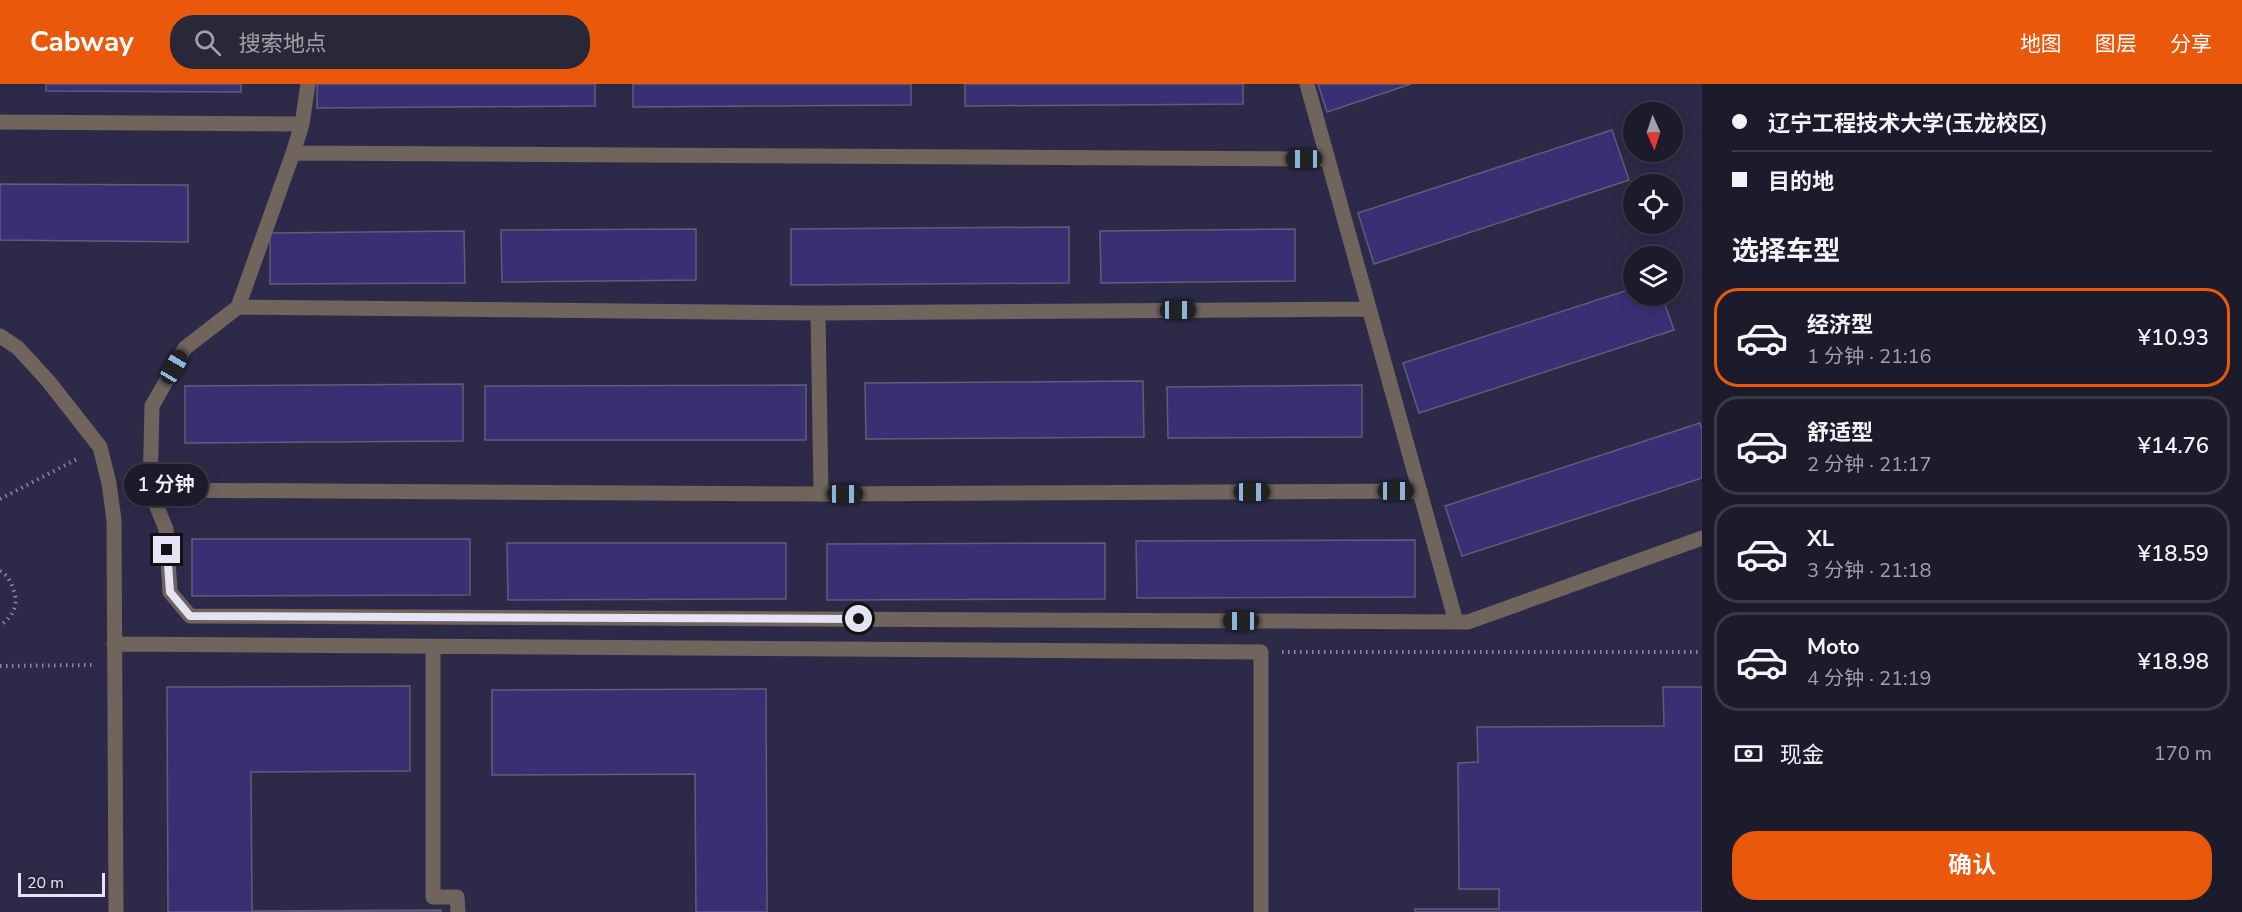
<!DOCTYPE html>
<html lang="zh">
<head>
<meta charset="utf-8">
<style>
	:root { --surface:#1c1b2c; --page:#292838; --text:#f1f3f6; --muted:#a0a1a9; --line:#3a3948; --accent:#ea580c }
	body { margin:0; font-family:"Nunito Sans","Noto Sans SC",sans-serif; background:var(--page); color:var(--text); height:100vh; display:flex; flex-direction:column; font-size:22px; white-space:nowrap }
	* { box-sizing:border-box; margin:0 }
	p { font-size:20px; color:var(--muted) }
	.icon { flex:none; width:33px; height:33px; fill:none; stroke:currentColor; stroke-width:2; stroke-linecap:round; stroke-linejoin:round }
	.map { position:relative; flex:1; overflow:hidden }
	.drawer { display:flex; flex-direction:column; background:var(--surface); width:540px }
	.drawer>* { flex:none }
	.banner { display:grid; align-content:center; height:132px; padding:0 30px; background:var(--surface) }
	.needle { width:39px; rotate:177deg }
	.controls { position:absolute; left:1623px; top:18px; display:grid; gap:12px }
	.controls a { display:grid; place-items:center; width:60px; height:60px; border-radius:50%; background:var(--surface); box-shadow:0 3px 15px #0003,0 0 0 2px var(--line); font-size:30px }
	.scale { position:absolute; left:18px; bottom:15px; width:87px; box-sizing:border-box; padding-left:6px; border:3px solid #e4e4f4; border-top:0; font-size:16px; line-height:21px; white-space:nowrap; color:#e4e4f4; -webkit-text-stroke:4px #25243b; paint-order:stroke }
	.end { position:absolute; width:27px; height:27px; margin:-14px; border:8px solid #e4e4f4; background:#111; box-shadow:0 0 0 3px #111 }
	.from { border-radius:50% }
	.bubble { position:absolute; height:42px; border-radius:21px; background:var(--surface); box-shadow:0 3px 15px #0003,0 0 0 2px var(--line); font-size:20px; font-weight:600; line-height:42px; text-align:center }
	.car { position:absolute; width:18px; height:36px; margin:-18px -9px; border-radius:8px; box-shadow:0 0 4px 2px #0007; background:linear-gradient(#222 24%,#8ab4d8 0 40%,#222 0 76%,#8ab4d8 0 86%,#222 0) }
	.banner b { display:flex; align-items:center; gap:21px; height:57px; font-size:22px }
	.banner b+b { border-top:2px solid var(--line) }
	.banner i { width:15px; height:15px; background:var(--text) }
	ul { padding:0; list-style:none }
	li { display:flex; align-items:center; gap:18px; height:99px; margin:0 12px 9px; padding:0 18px; border:3px solid var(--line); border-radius:24px }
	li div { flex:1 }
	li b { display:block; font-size:22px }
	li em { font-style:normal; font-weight:600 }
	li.selected { border-color:var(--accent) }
	li>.icon { width:54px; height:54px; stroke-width:1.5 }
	h2 { padding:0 30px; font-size:27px; line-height:72px }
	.pay { display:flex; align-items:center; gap:15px; height:66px; padding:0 30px; font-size:22px }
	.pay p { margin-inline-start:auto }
	.primary-button { display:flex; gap:12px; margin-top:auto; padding:12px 30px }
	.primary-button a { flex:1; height:69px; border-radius:24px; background:var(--accent); color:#fff; font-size:24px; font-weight:600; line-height:69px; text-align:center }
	header { display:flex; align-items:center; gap:36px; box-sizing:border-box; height:84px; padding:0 30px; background:var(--accent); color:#fff }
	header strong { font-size:28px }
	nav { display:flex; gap:33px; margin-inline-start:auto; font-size:21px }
	.search { width:420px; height:54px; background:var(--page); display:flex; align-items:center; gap:15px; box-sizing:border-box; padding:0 21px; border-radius:24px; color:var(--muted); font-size:22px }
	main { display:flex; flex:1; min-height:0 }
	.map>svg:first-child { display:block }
	.built { fill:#2c2a48; fill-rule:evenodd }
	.building { fill:#392f73; stroke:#5f5e79; stroke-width:1.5 }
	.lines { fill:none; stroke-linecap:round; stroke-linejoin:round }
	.path { stroke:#89899c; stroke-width:4; stroke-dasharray:1.5 4.5; stroke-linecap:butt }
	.minor { stroke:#70645d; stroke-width:15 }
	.route { stroke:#e4e4f4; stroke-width:8 }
</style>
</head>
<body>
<header>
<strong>Cabway</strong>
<div class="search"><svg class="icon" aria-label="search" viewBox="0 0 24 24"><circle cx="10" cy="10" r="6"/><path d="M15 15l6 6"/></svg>搜索地点</div>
<nav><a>地图</a><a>图层</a><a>分享</a></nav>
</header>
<main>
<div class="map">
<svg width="1702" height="828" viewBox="0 0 1702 828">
	<rect width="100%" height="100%" fill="#25243b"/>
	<path class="built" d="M0 0H1702V828H0ZM1634 28H1672V68H1634ZM1634 100H1672V140H1634ZM1634 172H1672V212H1634Z"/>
	<path class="building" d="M46 0H241V8L46 7Z
		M317 0H595V22L317 24Z
		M633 0H911V21L633 23Z
		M965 0H1243V20L965 22Z
		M1318 0H1411L1327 28Z
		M1612 46 1629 96 1374 180 1358 129Z
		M0 100 188 101V158L0 156Z
		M1069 143V199L791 201V145Z
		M696 145V196L502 198 501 146Z
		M1295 145V197L1101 199 1100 147Z
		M464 147 465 199 270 200V149Z
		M1634 204V212H1662L1674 246 1419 329 1403 279Z
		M1143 297 1144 353 866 355 865 299Z
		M463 300V357L185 359V302Z
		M806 301V356H485V302Z
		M1362 301V353L1168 354 1167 303Z
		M1700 339 1702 346V394L1462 472 1445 422Z
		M192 455H470V511L192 512Z
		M1415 456V513L1137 514 1136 457Z
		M507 459H786V515L508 516Z
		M1105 459V515L827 516V460Z
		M410 602V687L251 688 252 827 441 826V828H168L167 603Z
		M1663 603H1702V828H1415V825H1499V805H1459L1458 679 1478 678 1477 643 1664 642Z
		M766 605 767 828H696L695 690 492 691V606Z"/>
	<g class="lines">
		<path class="path" d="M0 415 79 374
			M0 487C6 490 10 496 12 502 20 520 14 531 0 542
			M1282 568H1702
			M0 582 93 581"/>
		<path class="minor" d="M308 0 302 40 293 69 238 223 185 264 152 322 150 406 166 445 170 508 190 532 1468 538 1702 454
			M1307 0 1456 538
			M0 38 302 40
			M293 69 1328 75
			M238 223 818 229 1369 225
			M818 229 821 410
			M0 252 18 264 49 298 100 363 109 399 114 436 116 828
			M150 406 821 410 1420 407
			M114 560 1261 568V828
			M433 563V813H457L458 828"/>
	</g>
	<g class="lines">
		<path class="route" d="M167 466 170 508 190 532 859 535"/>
	</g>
</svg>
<div class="controls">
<a><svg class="needle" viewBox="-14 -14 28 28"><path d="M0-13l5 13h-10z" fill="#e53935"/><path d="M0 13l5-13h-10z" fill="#a0a1a9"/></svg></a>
<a><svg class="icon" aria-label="locate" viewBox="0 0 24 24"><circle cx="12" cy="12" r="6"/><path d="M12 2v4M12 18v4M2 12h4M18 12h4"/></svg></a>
<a><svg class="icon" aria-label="layers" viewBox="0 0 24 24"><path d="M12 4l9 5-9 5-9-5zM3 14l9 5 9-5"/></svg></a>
</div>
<div class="scale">20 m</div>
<i class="end from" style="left:859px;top:535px"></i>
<i class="end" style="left:167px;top:466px"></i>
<div class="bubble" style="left:124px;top:380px;width:84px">1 分钟</div>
<i class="car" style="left:1304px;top:75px;rotate:270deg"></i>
<i class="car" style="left:1178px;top:226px;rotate:90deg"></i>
<i class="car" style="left:174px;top:283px;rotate:30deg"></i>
<i class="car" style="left:1396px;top:407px;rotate:90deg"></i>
<i class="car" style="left:1252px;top:408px;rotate:90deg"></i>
<i class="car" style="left:845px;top:410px;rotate:90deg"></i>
<i class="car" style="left:1241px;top:537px;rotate:270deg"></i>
</div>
<section class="drawer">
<div class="banner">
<b><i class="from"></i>辽宁工程技术大学(玉龙校区)</b>
<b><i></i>目的地</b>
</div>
<h2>选择车型</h2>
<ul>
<li class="selected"><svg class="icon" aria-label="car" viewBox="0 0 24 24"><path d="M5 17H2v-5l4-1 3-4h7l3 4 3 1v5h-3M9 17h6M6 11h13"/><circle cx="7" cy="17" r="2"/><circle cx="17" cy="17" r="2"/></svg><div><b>经济型</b><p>1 分钟 · 21:16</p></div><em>¥10.93</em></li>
<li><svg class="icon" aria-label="car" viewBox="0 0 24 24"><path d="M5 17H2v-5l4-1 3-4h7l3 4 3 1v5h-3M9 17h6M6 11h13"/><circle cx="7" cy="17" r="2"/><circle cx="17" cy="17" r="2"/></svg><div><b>舒适型</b><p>2 分钟 · 21:17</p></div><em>¥14.76</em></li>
<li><svg class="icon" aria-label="car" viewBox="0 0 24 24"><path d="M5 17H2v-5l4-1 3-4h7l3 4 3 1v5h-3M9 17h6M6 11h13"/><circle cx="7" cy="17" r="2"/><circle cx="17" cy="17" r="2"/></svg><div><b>XL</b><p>3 分钟 · 21:18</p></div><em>¥18.59</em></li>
<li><svg class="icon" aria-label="car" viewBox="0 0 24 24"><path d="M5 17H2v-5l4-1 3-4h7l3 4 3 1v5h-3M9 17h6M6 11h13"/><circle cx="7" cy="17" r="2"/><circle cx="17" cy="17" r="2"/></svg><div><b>Moto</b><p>4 分钟 · 21:19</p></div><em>¥18.98</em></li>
</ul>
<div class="pay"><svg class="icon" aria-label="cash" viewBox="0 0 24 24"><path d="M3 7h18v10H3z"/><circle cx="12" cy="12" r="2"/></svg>现金<p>170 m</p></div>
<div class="primary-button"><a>确认</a></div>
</section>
</main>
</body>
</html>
